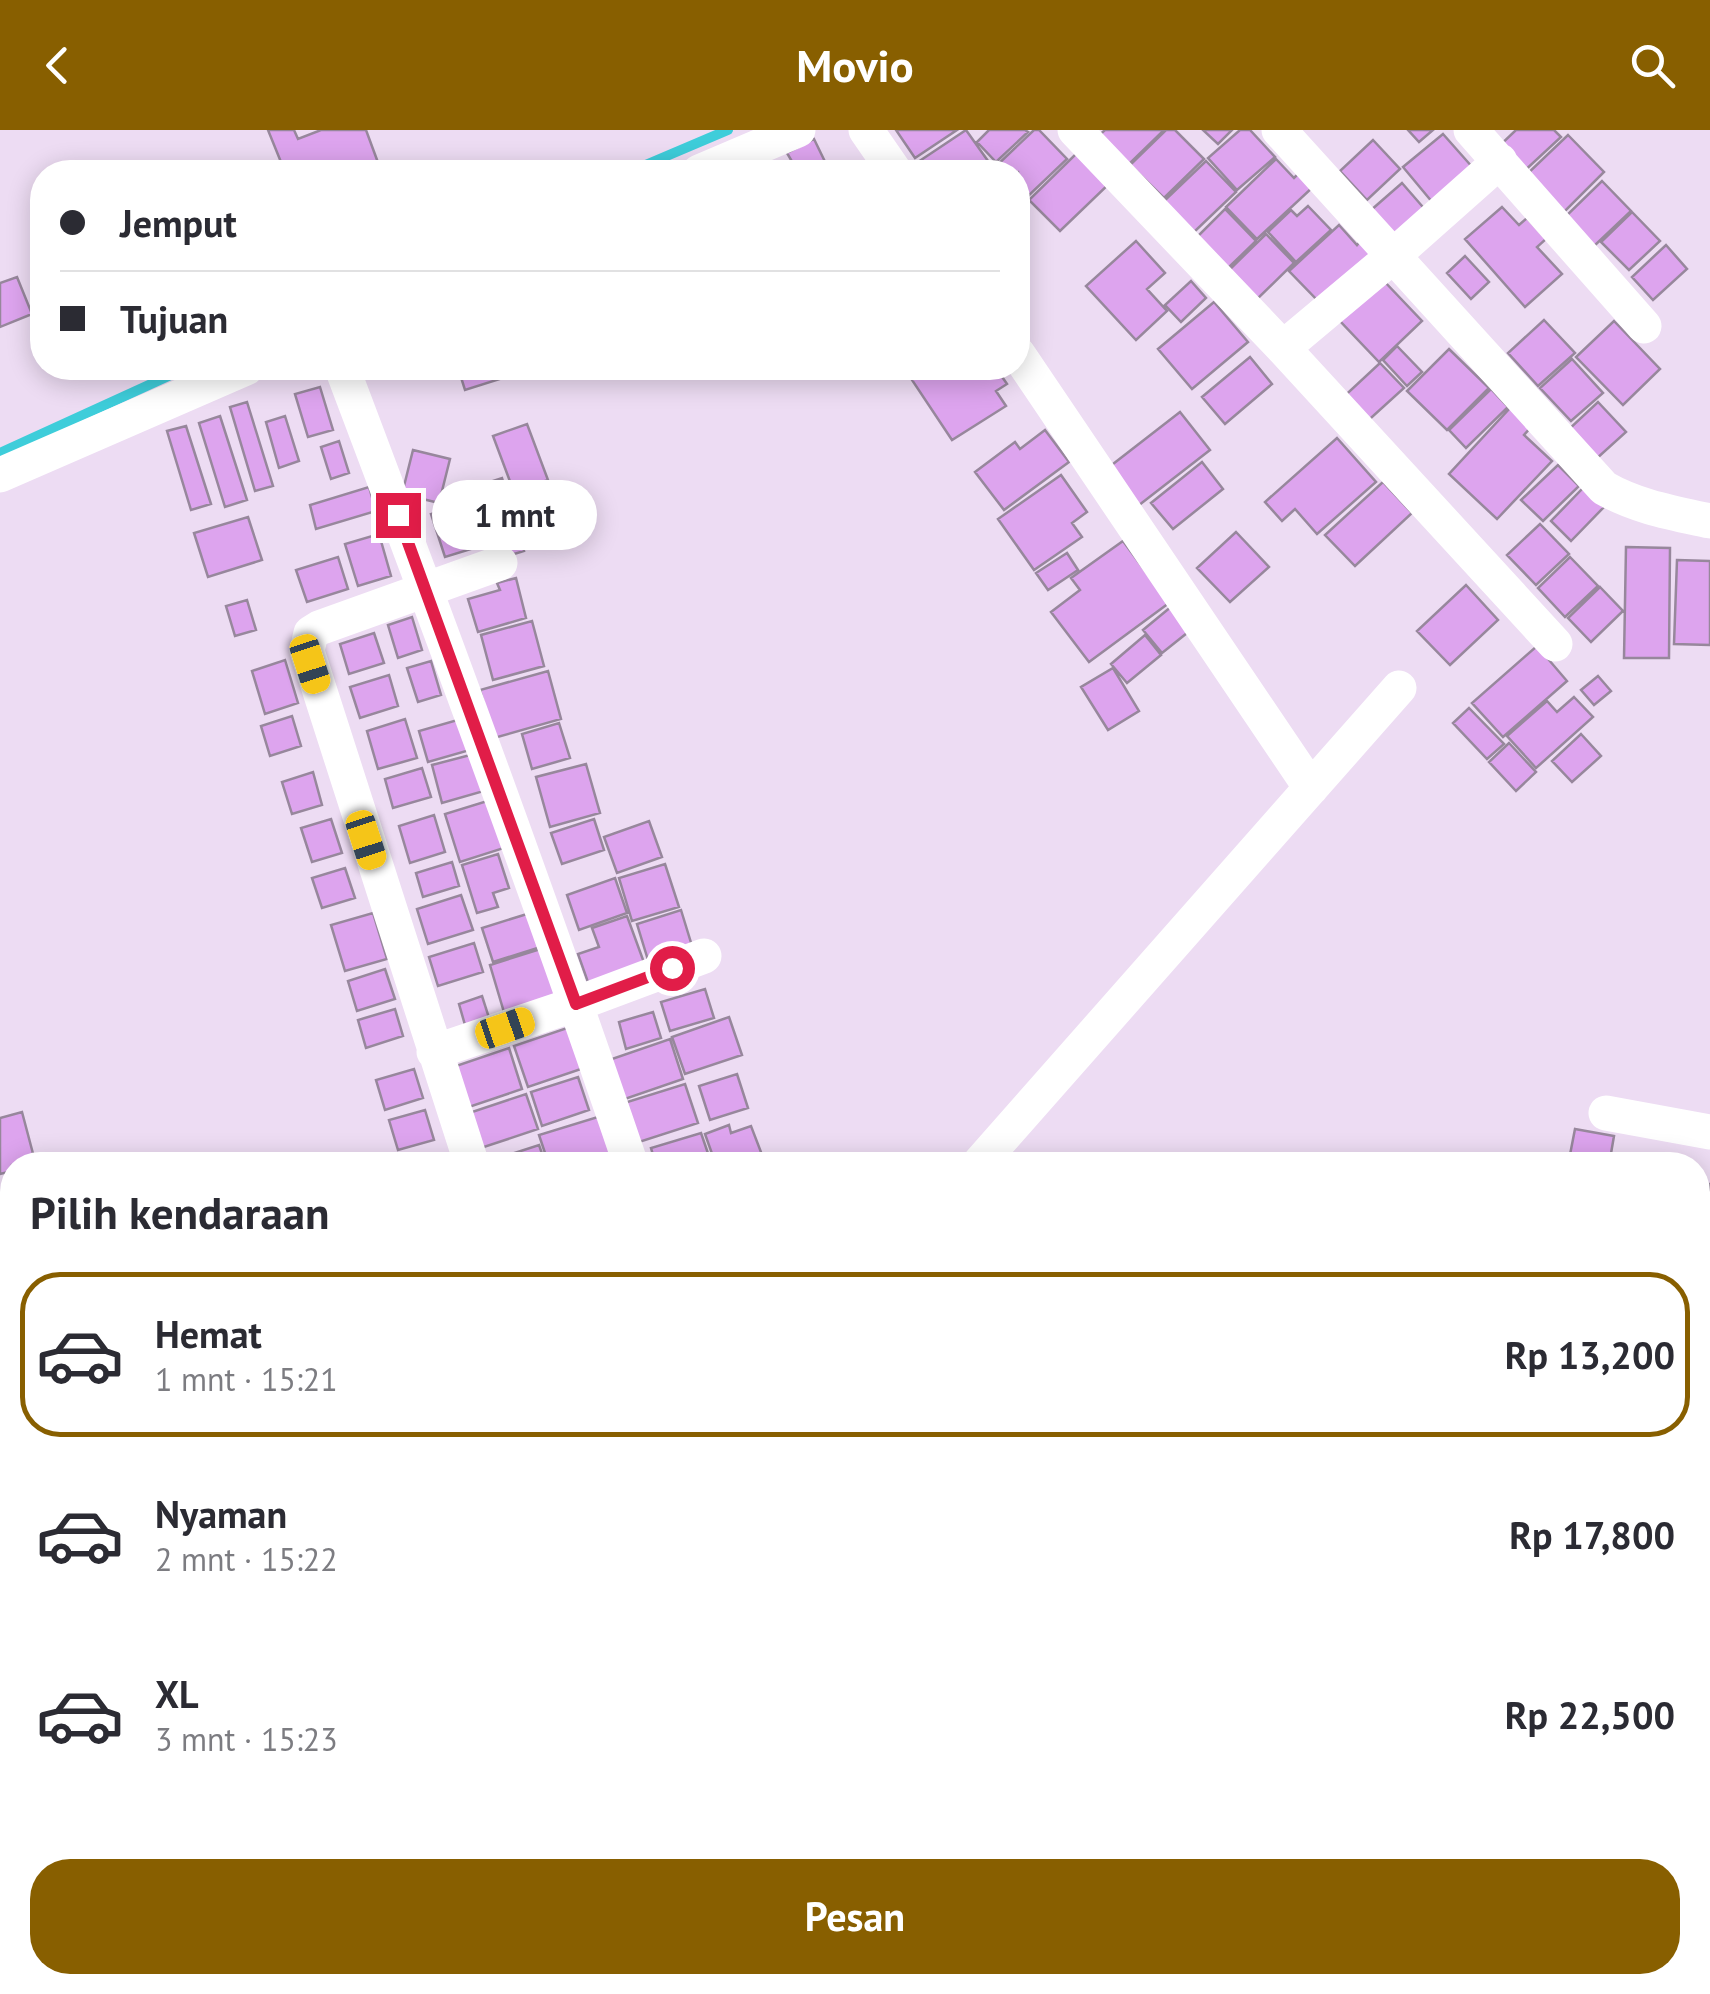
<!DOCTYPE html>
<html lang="id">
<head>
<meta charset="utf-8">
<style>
	:root { --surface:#fff; --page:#f7f7f7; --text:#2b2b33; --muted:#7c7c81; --line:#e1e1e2; --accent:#885f00 }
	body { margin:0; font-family:"PT Sans",sans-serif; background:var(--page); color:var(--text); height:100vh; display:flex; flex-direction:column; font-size:38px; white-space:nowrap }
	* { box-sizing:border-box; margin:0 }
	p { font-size:32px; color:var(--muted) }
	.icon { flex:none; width:55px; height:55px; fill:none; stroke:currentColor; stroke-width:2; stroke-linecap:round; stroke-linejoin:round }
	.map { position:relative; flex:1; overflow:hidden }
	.details { position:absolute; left:0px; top:1022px; width:1710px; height:842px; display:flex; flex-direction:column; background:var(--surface); border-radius:40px 40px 0 0; box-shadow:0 5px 25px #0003 }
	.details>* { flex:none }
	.guide { position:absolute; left:30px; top:30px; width:1000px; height:220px; border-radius:40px; box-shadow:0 5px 25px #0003; display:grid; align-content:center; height:220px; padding:0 30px; background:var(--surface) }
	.end { position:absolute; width:45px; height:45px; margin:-22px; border:12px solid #e11d48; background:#fff; box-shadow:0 0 0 5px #fff }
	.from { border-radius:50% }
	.bubble { position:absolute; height:70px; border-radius:35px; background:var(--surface); box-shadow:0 5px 25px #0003; font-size:32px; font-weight:700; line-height:70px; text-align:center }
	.car { position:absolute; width:30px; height:60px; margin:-30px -15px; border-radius:12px; box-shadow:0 0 8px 2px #0007; background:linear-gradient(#f5c518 24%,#345 0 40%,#f5c518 0 76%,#345 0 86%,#f5c518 0) }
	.guide b { display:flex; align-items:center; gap:35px; height:95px; font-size:38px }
	.guide b+b { border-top:2px solid var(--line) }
	.guide i { width:25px; height:25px; background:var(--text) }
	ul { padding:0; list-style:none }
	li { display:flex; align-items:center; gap:30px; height:165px; margin:0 20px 15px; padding:0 10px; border:5px solid transparent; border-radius:40px }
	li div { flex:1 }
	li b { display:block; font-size:38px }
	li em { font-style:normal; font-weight:700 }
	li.current { border-color:var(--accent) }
	li>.icon { width:90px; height:90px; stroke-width:1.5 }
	h2 { padding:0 30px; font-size:45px; line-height:120px }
	.action { display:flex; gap:20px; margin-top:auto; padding:20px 30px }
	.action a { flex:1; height:115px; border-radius:40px; background:var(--accent); color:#fff; font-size:40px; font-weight:700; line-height:115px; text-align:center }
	header { display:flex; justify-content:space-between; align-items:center; height:130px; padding:0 30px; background:var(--accent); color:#fff; font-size:45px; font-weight:700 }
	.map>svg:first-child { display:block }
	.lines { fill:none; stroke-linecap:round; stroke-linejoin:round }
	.stream { stroke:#3ecdda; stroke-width:10 }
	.building { fill:#dda4ee; stroke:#97879c; stroke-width:2.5 }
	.minor { stroke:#fff; stroke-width:35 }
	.route { stroke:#e11d48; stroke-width:12 }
</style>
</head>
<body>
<header><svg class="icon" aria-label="back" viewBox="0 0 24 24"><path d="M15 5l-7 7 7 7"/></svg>Movio<svg class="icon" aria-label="search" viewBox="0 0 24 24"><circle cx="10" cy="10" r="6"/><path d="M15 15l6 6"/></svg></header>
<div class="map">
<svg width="1710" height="1864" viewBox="0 0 1710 1864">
	<rect width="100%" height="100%" fill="#eddcf3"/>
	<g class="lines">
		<path class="stream" d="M629 42 728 0
			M0 323 186 238"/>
	</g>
	<path class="building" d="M268 0H294L298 9 321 0H366L380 38 372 42H285Z
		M896 0H957L915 28Z
		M966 0 988 31 971 42H921L915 34Z
		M989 0H1025L1028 2 996 32 977 12Z
		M1034 0H1039L1067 29 1025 69 1018 62V42H999L994 38Z
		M1105 0H1164L1125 38 1096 8Z
		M1166 0H1175L1204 29 1164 68 1130 35Z
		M1203 0H1232L1218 14Z
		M1240 0H1250L1275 27 1237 60 1208 28Z
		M1408 0H1433L1419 12Z
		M1516 0H1554L1561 7 1520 45 1496 19Z
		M1443 4 1474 39 1433 73 1403 37Z
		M1568 5 1604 42 1562 84 1525 46Z
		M814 9 830 42H798L787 23Z
		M1373 10 1400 39 1367 70 1340 41Z
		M1081 19 1112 51 1060 101 1029 70Z
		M1276 29 1294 48 1299 43 1313 57 1257 109 1226 77Z
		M1206 31 1236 62 1193 103 1163 72Z
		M1602 51 1631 81 1592 118 1563 89Z
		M1402 53 1429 84 1396 112 1370 81Z
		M1308 76 1331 100 1296 132 1268 102 1291 80 1297 86Z
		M1502 77 1519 95 1527 88 1546 109 1537 117 1562 144 1525 177 1465 109Z
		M1225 79 1256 111 1227 139 1196 108Z
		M1632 82 1660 111 1629 140 1601 112Z
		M1339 95 1357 115 1363 108 1377 123 1322 175 1289 141Z
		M1266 104 1294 133 1252 174 1224 145Z
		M1136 111 1165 143 1147 159 1167 181 1136 210 1086 156Z
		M1666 115 1687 139 1653 170 1632 147Z
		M1465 126 1489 152 1471 169 1447 143Z
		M17 147 32 184 0 197V153Z
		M1383 150 1422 191 1379 232 1340 191Z
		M1191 151 1206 168 1181 192 1165 175Z
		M1214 172 1248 212 1192 259 1158 219Z
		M1544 190 1575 223 1538 256 1508 223Z
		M1614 191 1660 239 1623 275 1576 227Z
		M1397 216 1422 242 1407 256 1383 230Z
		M1449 219 1489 258 1447 300 1407 261Z
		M1250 227 1272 254 1225 294 1202 267Z
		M1572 229 1603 263 1571 291 1540 258Z
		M1380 233 1404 258 1361 297 1338 272Z
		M458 238H500L503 248 465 260Z
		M932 238H996L1007 254 996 261 1006 276 952 310 912 250Z
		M320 257 333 300 308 307 295 264Z
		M1491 259 1508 277 1466 318 1449 300Z
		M247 272 273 356 255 361 230 277Z
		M1598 272 1626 302 1595 330 1567 301Z
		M1511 277 1532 296 1524 305 1552 331 1497 389 1449 344Z
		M1180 282 1210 320 1134 379 1104 341Z
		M220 286 247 370 225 377 199 293Z
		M285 286 299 331 279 338 266 292Z
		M527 294 548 350 514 362 493 306Z
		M186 296 211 374 191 380 167 301Z
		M1045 300 1069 332 1004 380 975 342 1015 312 1020 319Z
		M1337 308 1376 352 1317 404 1295 379 1282 391 1265 372Z
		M339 311 349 343 331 349 321 317Z
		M413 320 450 329 439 373 402 364Z
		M1202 332 1223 359 1173 399 1151 373Z
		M1558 335 1579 356 1543 391 1521 370Z
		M1061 345 1087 382 1072 393 1082 407 1034 440 998 389Z
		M502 348 524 421 491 431 468 359Z
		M1383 352 1412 383 1355 436 1325 405Z
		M369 357 376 381 316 399 310 375Z
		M1584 357 1604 377 1571 411 1551 391Z
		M470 372 484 415 445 427 431 384Z
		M248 387 262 430 208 447 194 403Z
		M1540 394 1569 424 1536 455 1507 425Z
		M1236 402 1269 437 1230 472 1197 438Z
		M379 404 391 446 358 456 345 414Z
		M1123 411 1169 473 1089 532 1051 482 1080 460 1071 448Z
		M1626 417 1670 418 1669 528H1624Z
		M1067 423 1078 440 1048 460 1036 443Z
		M338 427 348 459 307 472 296 440Z
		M1570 427 1598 456 1565 487 1538 458Z
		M1677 430 1710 431V515L1674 514Z
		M516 448 526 488 478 502 468 469 500 460 497 453Z
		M1466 455 1498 490 1450 535 1417 501Z
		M1600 457 1623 481 1591 512 1568 488Z
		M247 470 256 500 235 506 226 476Z
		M1172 476 1192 499 1162 523 1143 500Z
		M412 487 422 520 398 528 388 495Z
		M532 491 544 536 493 550 481 505Z
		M374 503 384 533 349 544 340 514Z
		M1145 505 1161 525 1127 553 1111 534Z
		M1537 516 1567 551 1503 607 1472 573Z
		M285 530 298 573 265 584 252 541Z
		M431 531 441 565 418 572 407 538Z
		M1113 538 1139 581 1108 600 1081 557Z
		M548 541 561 589 494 608 480 560Z
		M389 545 398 576 360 588 350 557Z
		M1598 546 1611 561 1594 575 1581 560Z
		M1574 567 1593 587 1536 638 1507 606 1547 571 1557 582Z
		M1469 578 1504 614 1487 629 1453 593Z
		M292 586 301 616 270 626 261 596Z
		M405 589 417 628 378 639 367 601Z
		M461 589 470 620 428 632 419 601Z
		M559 593 570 628 532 639 522 604Z
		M1581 604 1601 626 1572 652 1552 631Z
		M1509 613 1536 642 1516 661 1489 632Z
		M474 624 484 661 442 673 432 635Z
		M586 634 600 683 550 697 536 647Z
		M422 638 431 667 393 678 385 649Z
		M313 642 322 675 292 684 282 652Z
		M497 668 513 715 460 732 445 684Z
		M434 685 445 722 410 733 399 696Z
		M331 689 342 723 312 732 301 698Z
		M594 689 604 720 562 734 551 703Z
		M649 691 662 727 617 743 604 707Z
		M498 724 509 758 493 763 498 777 477 783 462 735Z
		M452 732 459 756 423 767 416 743Z
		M665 734 679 777 632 791 619 748Z
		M345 738 355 768 322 778 312 748Z
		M615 748 627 783 579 800 567 765Z
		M461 765 473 800 428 814 417 779Z
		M681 780 692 816 648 830 637 794Z
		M373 783 387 829 345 841 331 795Z
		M527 784 547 815 493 832 482 798Z
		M627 786 646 838 590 858 578 824 599 817 592 798Z
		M474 813 483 842 438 856 429 827Z
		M550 816 567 870 506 889 490 835Z
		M385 839 395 869 357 881 348 851Z
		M705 859 714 888 670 901 661 872Z
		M482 866 491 894 467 902 459 874Z
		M395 879 403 906 366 918 358 890Z
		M653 882 661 908 626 919 619 892Z
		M729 887 742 925 685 944 672 907Z
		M570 897 584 938 528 957 514 916Z
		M670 909 683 949 622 970 609 930Z
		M509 918 522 959 469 977 456 936Z
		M414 939 423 968 385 980 376 950Z
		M737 944 748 978 710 990 699 956Z
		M578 947 589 980 542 996 531 962Z
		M685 954 698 993 636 1013 624 973Z
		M526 964 538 999 481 1018 469 983Z
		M425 980 434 1010 398 1020 389 990Z
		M22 982 36 1035H12V1041L0 1044V988Z
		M601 986 614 1026 586 1035H549L539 1005Z
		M729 995 731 1003 751 996 764 1030 750 1035H716L705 1004Z
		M1575 999 1614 1006 1609 1035H1568Z
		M701 1003 712 1035H656L651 1018Z
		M539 1015 546 1035H498L496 1029Z
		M1710 1053V1102L1700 1100Z
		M12 1142V1187L3 1144Z
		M1698 1199 1710 1201V1240L1698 1237Z
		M9 1432 12 1443V1473L0 1476V1434Z
		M1698 1509 1710 1511V1601L1698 1599Z"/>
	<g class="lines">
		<path class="minor" d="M866 0 895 42
			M1075 0 1283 218 1555 514
			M1279 0 1604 358C1637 377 1673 383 1710 391
			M1471 0 1644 196
			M699 42 798 0
			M1283 218 1394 125 1500 31
			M1018 224 1311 658
			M342 238C442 502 540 767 631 1035
			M0 345 246 238
			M434 922 576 874 704 826
			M1606 983 1710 1002
			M472 1035 307 521 311 503 319 498 500 433
			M978 1035 1399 558
			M1698 1169 1710 1172
			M0 1307 12 1357
			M1698 1797 1710 1799
			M1223 1864 1225 1852"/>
	</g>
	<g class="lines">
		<path class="route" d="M398 385 576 874 672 838"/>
	</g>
</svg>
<i class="end from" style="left:672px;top:838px"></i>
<i class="end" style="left:398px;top:385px"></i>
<div class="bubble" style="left:432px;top:350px;width:165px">1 mnt</div>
<i class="car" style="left:310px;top:534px;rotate:162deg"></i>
<i class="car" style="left:366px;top:710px;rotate:162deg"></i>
<i class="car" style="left:505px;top:898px;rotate:71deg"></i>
<div class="guide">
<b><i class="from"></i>Jemput</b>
<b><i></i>Tujuan</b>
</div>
<section class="details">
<h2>Pilih kendaraan</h2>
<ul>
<li class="current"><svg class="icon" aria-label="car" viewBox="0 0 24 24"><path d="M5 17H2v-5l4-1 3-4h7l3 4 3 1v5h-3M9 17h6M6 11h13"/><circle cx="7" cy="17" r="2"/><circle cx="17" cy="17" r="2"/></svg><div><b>Hemat</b><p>1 mnt · 15:21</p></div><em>Rp 13,200</em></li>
<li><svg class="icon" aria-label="car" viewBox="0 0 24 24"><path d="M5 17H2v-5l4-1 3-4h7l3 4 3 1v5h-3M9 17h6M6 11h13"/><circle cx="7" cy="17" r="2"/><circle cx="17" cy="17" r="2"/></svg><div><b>Nyaman</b><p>2 mnt · 15:22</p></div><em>Rp 17,800</em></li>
<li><svg class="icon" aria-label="car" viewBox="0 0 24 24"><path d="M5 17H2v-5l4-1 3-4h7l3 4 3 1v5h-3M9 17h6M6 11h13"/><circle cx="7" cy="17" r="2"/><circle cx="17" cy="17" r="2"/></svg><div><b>XL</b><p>3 mnt · 15:23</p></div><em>Rp 22,500</em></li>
</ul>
<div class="action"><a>Pesan</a></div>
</section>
</div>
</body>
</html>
